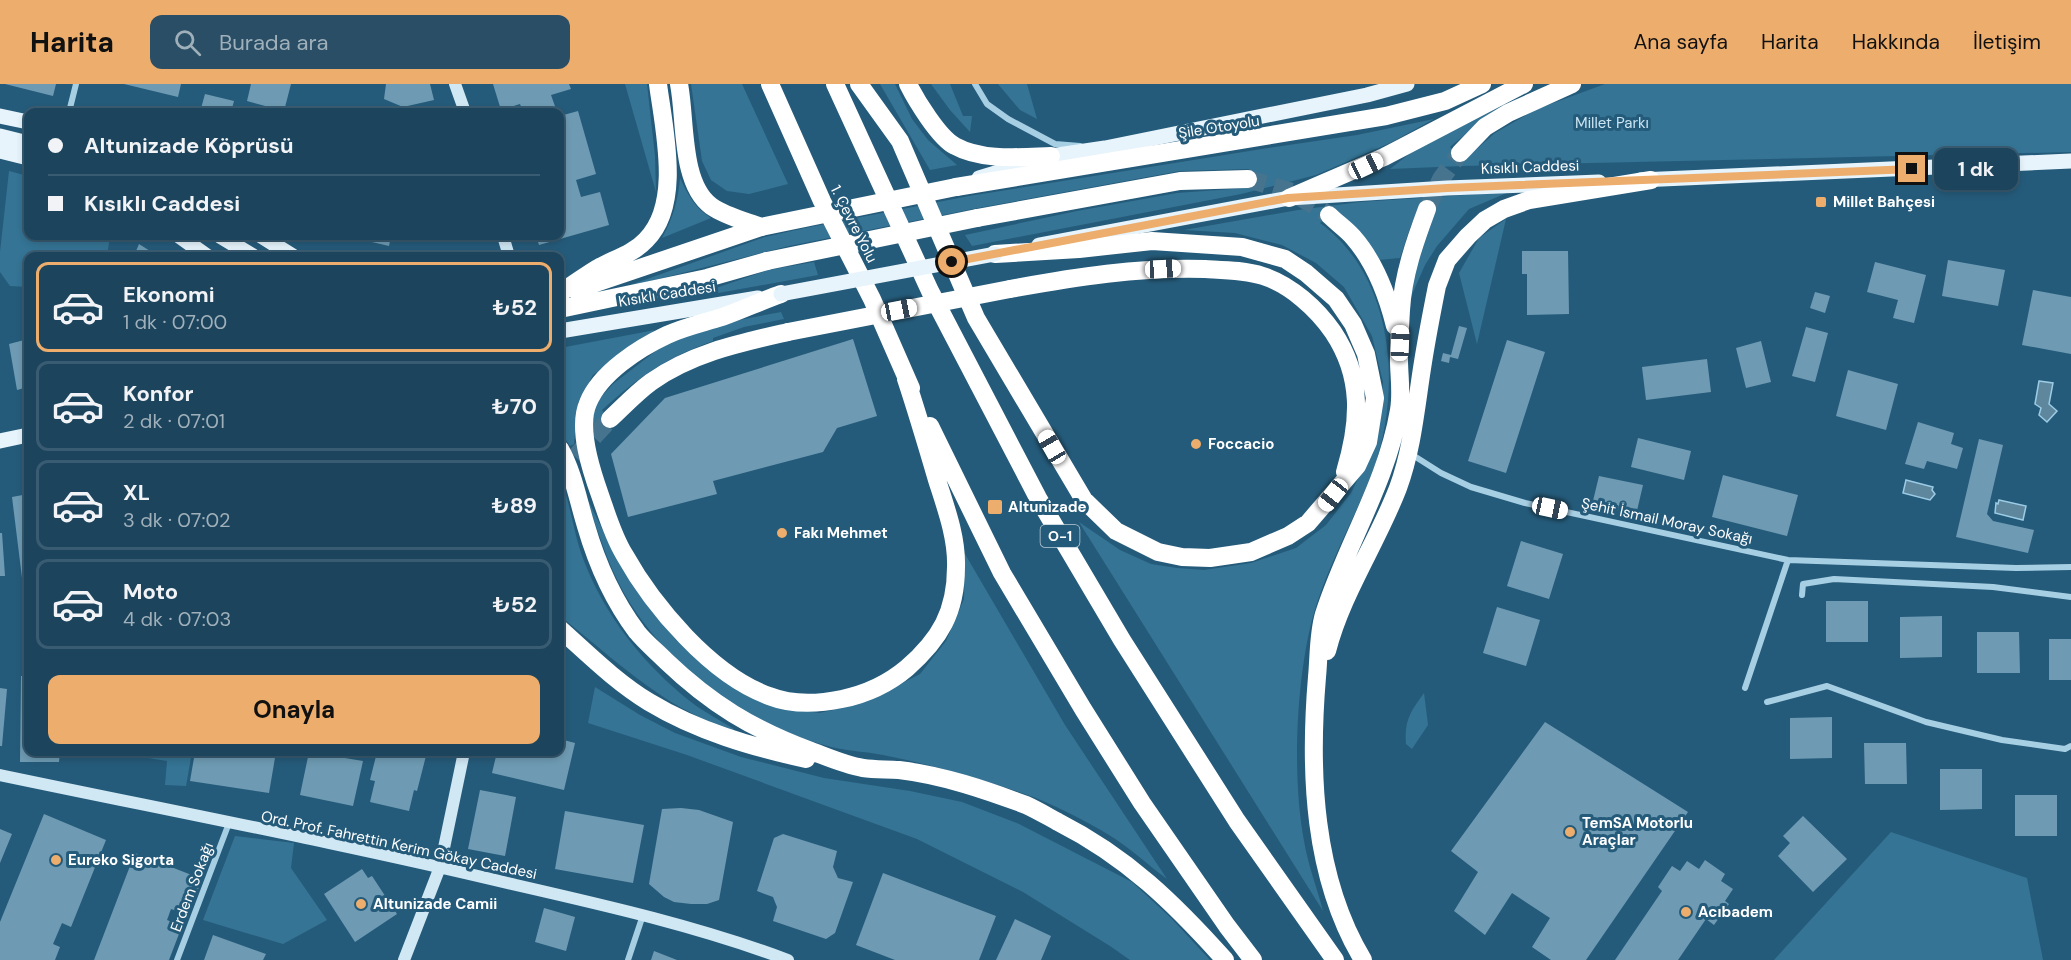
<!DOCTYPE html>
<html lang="tr">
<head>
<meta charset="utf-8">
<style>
	:root { --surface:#1c445c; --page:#294e65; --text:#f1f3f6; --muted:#a0b0bb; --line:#3a5c72; --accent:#edad6c }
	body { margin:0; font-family:"DM Sans",sans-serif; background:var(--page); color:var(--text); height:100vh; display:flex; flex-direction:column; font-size:22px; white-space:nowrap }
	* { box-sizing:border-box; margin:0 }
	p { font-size:20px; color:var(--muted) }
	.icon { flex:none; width:33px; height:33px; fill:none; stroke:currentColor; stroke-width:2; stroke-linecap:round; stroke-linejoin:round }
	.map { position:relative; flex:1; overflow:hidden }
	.side { position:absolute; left:24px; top:168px; width:540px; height:504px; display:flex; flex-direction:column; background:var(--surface); border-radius:12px; box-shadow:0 3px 9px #0003,0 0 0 2px var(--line) }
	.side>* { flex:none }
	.banner { position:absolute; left:24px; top:24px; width:540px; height:132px; border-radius:12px; box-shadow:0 3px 9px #0003,0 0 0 2px var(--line); display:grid; align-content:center; height:132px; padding:0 24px; background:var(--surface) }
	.end { position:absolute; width:27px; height:27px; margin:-14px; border:8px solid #edad6c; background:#111; box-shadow:0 0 0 3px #111 }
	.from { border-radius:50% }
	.bubble { position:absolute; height:42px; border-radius:12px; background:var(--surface); box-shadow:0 3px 9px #0003,0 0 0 2px var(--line); font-size:20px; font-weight:700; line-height:42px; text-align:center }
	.car { position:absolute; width:18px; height:36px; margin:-18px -9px; border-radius:8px; box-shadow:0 0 4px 2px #0007; background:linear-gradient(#fff 24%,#345 0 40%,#fff 0 76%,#345 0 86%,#fff 0) }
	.banner b { display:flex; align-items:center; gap:21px; height:57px; font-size:22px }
	.banner b+b { border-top:2px solid var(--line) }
	.banner i { width:15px; height:15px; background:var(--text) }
	ul { padding:10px 0 0; list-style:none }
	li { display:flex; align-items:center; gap:18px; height:90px; margin:0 12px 9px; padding:0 12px; border:3px solid var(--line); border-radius:12px }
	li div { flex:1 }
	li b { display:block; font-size:22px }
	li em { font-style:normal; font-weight:700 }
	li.on { border-color:var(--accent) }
	li>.icon { width:54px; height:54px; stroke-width:1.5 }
	.button { display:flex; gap:12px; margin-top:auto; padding:12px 24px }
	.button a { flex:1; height:69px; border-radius:12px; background:var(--accent); color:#111; font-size:24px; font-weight:700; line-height:69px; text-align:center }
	header { display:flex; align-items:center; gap:36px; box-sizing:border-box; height:84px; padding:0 30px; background:var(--accent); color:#111 }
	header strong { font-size:28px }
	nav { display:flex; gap:33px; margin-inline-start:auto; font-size:21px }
	.search { width:420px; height:54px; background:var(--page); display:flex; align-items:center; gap:15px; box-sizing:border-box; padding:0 21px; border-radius:12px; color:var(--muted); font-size:22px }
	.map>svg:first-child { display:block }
	.green { fill:#357495 }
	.water { fill:#5e869c; stroke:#9ccce5; stroke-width:1.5 }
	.building { fill:#6e9bb3 }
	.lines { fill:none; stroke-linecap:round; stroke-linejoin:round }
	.highway-tunnel { stroke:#46748e; stroke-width:18; stroke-dasharray:18 9; stroke-linecap:butt }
	.street { stroke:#a7cfe4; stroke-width:6 }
	.secondary { stroke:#d0e7f4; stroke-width:12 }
	.primary { stroke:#e7f4fc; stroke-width:15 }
	.highway { stroke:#fff; stroke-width:18 }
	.primary-bridge { stroke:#e7f4fc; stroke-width:15 }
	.highway-bridge { stroke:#fff; stroke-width:18 }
	.route { stroke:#edad6c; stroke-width:8 }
	.poi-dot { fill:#edad6c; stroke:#255b7a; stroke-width:2 }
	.labels { text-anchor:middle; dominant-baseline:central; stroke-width:6; stroke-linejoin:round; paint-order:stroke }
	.shield { fill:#255b7a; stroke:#beced7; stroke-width:1.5 }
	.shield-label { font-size:14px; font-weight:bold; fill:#fff }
	.park-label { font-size:15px; fill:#cae5f3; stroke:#255b7a }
	.street-label { font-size:15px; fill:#fff; stroke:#255b7a }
	.poi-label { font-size:15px; font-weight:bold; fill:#fff; stroke:#255b7a; text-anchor:start }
</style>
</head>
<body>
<header>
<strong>Harita</strong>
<div class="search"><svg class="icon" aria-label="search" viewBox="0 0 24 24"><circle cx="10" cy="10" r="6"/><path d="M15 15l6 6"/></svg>Burada ara</div>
<nav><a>Ana sayfa</a><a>Harita</a><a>Hakkında</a><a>İletişim</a></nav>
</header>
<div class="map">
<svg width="2071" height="876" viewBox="0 0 2071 876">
	<rect width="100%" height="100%" fill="#255b7a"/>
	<path class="green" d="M625 0H647L655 72 656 108Z
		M691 0H742L788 100 749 110 727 107 711 96 702 77Z
		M880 0H895L912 35 928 56 957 81 930 86Z
		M931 0H950L963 32H972L970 48 950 26Z
		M998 0H1027L1037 35 1020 26Z
		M1605 0H2071V68L1462 82 1390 85 1413 67 1518 14 1474 43 1450 63 1465 75 1495 49 1537 25Z
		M1434 35 1390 59 1316 91 1241 110 972 162 965 151 1077 127 1177 109 1246 104 1249 85 1180 87 973 125 789 162 619 205 765 153 805 144 969 112 1268 64 1357 51Z
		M9 87 28 92V152H110L107 172H28V203L10 202 0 188V168Z
		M680 94C688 111 695 124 711 134L662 154C673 134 678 117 680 94Z
		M1509 108 1469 125 1437 162 1425 181 1410 215 1420 121 1410 144 1400 174 1378 176 1329 131 1320 139C1394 193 1402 303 1374 384 1355 435 1326 483 1312 536 1296 599 1292 693 1304 757 1308 781 1317 804 1323 827L1079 438 1120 466 1151 480 1177 484 1204 486 1251 479 1296 464 1326 441 1351 409 1369 373 1379 342 1383 298 1372 252 1344 203 1316 179 1282 161 1235 149 1184 146 1298 126 1360 118Z
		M1506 135 1477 260 1459 189 1479 154Z
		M814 178 818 191 713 210V205L768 186Z
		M781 228 784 235 744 243 713 254V257C665 274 639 293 602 326L607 334 600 345 593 350 592 328 600 314 613 300 657 266 679 253 739 236Z
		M655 246 593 291 578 319 574 360 570 362 560 347V264Z
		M560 393C571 420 573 449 584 477 605 532 644 581 691 618 704 628 720 636 734 645L732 648C708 637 684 627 662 612 626 588 594 559 560 532V420L566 410 560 404Z
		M585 410 616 473 636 505 676 556 703 581 787 624 819 629 847 623 873 614 920 590 946 557 964 515 965 470 1065 641 1167 795C1148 781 1129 763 1109 751 1088 738 1058 723 1036 714 986 696 934 681 883 671 863 667 843 667 824 661 746 640 674 588 630 519 609 486 598 447 585 410Z
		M595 603 640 631 675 649 741 673 824 694 910 707 962 718 1019 740 1132 798 1171 834 1210 876H1130L1110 862 1023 808 917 755 687 671 588 639Z
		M1424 609 1428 641 1412 665 1406 660C1404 636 1411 627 1424 609Z
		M136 668H192L186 702 165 701 167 677 135 672Z
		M1891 748 2027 794 2043 876H1774Z
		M235 752 294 759 291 784 327 836 283 860 203 836Z"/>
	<path class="water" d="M2039 297 2053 299 2049 320 2057 327 2047 338 2039 331 2041 324 2035 320Z
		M1906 396 1933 403 1932 406 1935 410 1930 416 1903 409Z
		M1999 416 2026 422 2023 436 1995 429 1996 419 1998 420Z"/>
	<path class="building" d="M5 0H56L53 12Z
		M124 0H181L178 13Z
		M251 0H291L284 27 247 17Z
		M386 0H430L434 16 403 23 384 15Z
		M493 0H569L571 5 551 11 557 28H523L520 20 501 26Z
		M205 10 234 17 231 28H200Z
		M578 27 596 90 576 96 581 113 600 108 609 141 539 161 536 152H560V32Z
		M346 152H391L389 162Z
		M139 160 158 172H134Z
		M1522 167H1568L1569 230 1527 231V190H1522Z
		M1948 176 2005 186 1998 222 1942 212Z
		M1875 178 1926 191 1914 239 1893 234 1898 216 1867 208Z
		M2033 206 2071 213V270L2022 261Z
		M1815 208 1830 212 1825 229 1810 224Z
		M1459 242 1467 244 1458 275 1450 273 1449 279 1441 277 1443 269 1451 271Z
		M1806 243 1828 249 1815 298 1792 292Z
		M28 255V303L17 306 9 260Z
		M853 255 877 332 837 344 823 368 713 397 717 410 628 433 611 370 665 314Z
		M1507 256 1545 268 1506 389 1468 377Z
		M1761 257 1771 298 1746 304 1736 264Z
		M1707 275 1711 308 1646 316 1642 283Z
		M1848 286 1898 300 1886 346 1836 332Z
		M1918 338 1954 349 1951 360 1963 364 1957 385 1927 377 1924 385 1905 380Z
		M1638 354 1691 367 1684 396 1631 383Z
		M1979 355 2003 361 1987 430 1993 437 2034 446 2028 469 1956 453Z
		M1723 391 1798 411 1787 452 1712 433Z
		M1599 392 1643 401 1636 431 1592 421Z
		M28 410V501L23 502 12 413Z
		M0 449H2L5 492H0Z
		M1521 457 1563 470 1549 515 1507 502Z
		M1826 517H1868V558H1826Z
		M1497 523 1540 536 1526 582 1483 569Z
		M1942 532V573L1900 574V533Z
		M1977 548H2019L2020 589H1977Z
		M2049 555H2071V596H2049Z
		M21 592H28V668H60L59 678H20Z
		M0 604 7 605 2 662H0Z
		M1832 633V674L1790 675V634Z
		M1545 638 1688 728 1586 876H1551L1532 863 1550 834 1512 809 1485 851 1454 827 1478 788 1451 767Z
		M560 655 575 659 564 706 492 689 497 668H560Z
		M1864 659H1906L1907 700H1865Z
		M195 668H276L269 709 190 697Z
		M309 668 363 677 353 722 300 711Z
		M377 668H427L417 707 414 706 409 727 370 718 375 697 370 696Z
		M1940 685H1982V725L1940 726Z
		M480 706 516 713 505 772 468 765Z
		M2015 711H2057V752H2015Z
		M681 724 699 726 733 738 719 816 707 820H691L674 818 664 813 649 800 662 725Z
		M565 727 644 741 633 799 555 785Z
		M44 730 106 756 71 843 62 839 53 860 60 863 55 876H0V838Z
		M1803 732 1847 775 1813 808 1778 772 1790 759 1783 752Z
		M0 745 12 750 0 779Z
		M783 750 837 767 833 783 838 794 853 798 835 849 826 855 773 837 777 823 773 813 757 807 774 754Z
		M135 769 202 795 188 831 171 825 167 836 182 842 169 876H94Z
		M1705 776 1725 790 1721 797 1733 805 1725 817 1729 820 1714 841 1706 835 1678 876H1615L1662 807 1658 803 1672 782 1680 787 1687 777 1699 785Z
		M362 785 368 794 372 792 397 830 355 858 324 810Z
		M883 789 996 832 979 876H895L856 861Z
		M544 824 575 833 566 867 535 858Z
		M1015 835 1051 852 1041 876H996Z
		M213 851 266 870 263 876H204Z
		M654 867 677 876H651Z"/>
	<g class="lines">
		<path class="highway-tunnel" d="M1248 95 1292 108 1329 131
			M1427 125 1441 95 1460 69
			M560 395 575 373 610 335"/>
		<path class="street" d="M975 0 987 20 1008 35 1055 60 1080 62
			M69 28 76 0
			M1411 370 1441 389 1471 403 1525 419 1788 476 2016 484 2071 483
			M1802 511 1803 500 1834 495 1993 503 2071 513
			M1745 604 1788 476
			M1767 618 1827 602 1926 638 2002 656 2065 665 2071 662
			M177 876 229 739
			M628 876 643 831"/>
		<path class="secondary" d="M455 0 465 28
			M503 152 509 172
			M0 691C172 727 345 760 516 801 608 822 700 843 788 876
			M404 876 440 783 464 668"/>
		<path class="primary" d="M0 32 28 38
			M0 52 28 59
			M0 67 28 74
			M979 94 1051 72 1105 64 1367 11 1407 0
			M1640 96 2071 77
			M179 152 207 172
			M220 152 253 172
			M261 152 293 172
			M1039 161 1289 114 1447 104 1599 98
			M560 247 758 214
			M0 357 28 351"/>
		<path class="highway" d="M679 0C686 35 680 99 711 122 725 132 745 137 761 143
			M770 0 822 117 872 215 911 304
			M835 0 930 207 1038 414 1122 556 1237 737 1335 876
			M859 0 900 57 976 234 1084 416 1116 447 1158 468 1182 473 1210 474 1251 468 1288 452 1308 439 1357 382 1368 358 1375 314 1366 270 1353 240 1336 215 1306 189 1285 175 1242 163 1152 157 1079 165 995 170
			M908 0C916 16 939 54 955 62 982 77 1020 73 1051 72
			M1460 69 1485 43 1508 29 1572 0
			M956 103 1386 32 1445 17 1482 0
			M1289 114 1384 73 1524 0
			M1329 131C1337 139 1346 145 1353 153 1375 178 1387 210 1395 242
			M977 134 1180 97 1248 95
			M1010 205C1075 193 1139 183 1205 185 1224 186 1244 186 1263 192 1291 201 1317 225 1333 248 1363 293 1360 338 1345 388
			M575 206 761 143
			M560 209C572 201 585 192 598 184 614 175 633 170 646 156 682 120 664 46 658 0
			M781 210C761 217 742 226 722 233 703 239 684 243 667 251 639 264 600 289 588 319 577 344 591 386 600 411 607 431 613 452 624 470 653 522 711 591 769 612 792 621 818 620 842 615 866 610 888 600 907 584 940 555 956 528 956 483 957 454 946 424 937 396 927 362 917 328 906 295
			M560 225 707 194 767 177
			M610 335C623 323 636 309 651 298 692 269 740 259 788 248
			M930 342 1002 489 1083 625 1142 719 1227 842 1253 876
			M560 365C573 388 578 416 586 442 597 480 613 516 637 548 645 558 656 567 666 577 711 620 752 645 811 667 827 673 845 681 863 684 875 686 887 685 899 686 942 691 986 706 1026 721 1037 726 1047 732 1058 738 1127 773 1174 819 1225 876
			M560 545C588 570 616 598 649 618 697 647 752 663 806 675
			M1327 567C1342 509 1377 459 1398 404 1413 363 1416 321 1423 278 1427 253 1432 227 1437 202L1447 176 1468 152 1485 136 1504 125 1529 116 1651 96
			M1363 876C1313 793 1309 688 1317 593 1319 573 1318 550 1324 530 1346 461 1387 398 1399 326 1402 309 1399 292 1399 276 1399 259 1400 242 1401 226 1403 191 1415 157 1427 125"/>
		<path class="primary-bridge" d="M781 210 995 170"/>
		<path class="highway-bridge" d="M761 143 956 103
			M767 177 977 134
			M788 248 1010 205"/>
	</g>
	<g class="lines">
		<path class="route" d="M952 178 1288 114 1447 104 1912 85"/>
	</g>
	<g class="poi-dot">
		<rect x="1815" y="112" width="12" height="12" rx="3"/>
		<circle cx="1196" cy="360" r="6"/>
		<rect x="987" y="415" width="16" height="16" rx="3"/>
		<circle cx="782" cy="449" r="6"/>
		<circle cx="1570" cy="748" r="6"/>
		<circle cx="56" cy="776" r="6"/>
		<circle cx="361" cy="820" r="6"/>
		<circle cx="1686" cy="828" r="6"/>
	</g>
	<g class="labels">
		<rect class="shield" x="1040.5" y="441" width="39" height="22" rx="4.5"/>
		<g class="shield-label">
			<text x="1060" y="452">O-1</text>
		</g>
		<g class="park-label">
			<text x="1612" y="39">Millet Parkı</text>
		</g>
		<g class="street-label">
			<text transform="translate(1219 43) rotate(-9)">Şile Otoyolu</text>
			<text transform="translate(1530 83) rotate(-2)">Kısıklı Caddesi</text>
			<text transform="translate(854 140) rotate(63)">1. Çevre Yolu</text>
			<text transform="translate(667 210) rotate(-9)">Kısıklı Caddesi</text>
			<text transform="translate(1667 437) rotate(12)">Şehit İsmail Moray Sokağı</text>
			<text transform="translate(399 761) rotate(12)">Ord. Prof. Fahrettin Kerim Gökay Caddesi</text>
			<text transform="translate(192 803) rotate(-69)">Erdem Sokağı</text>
		</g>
		<g class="poi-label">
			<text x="1833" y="118">Millet Bahçesi</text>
			<text x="1208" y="360">Foccacio</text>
			<text x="1008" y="423">Altunizade</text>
			<text x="794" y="449">Fakı Mehmet</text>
			<text x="1582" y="739">TemSA Motorlu<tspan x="1582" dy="17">Araçlar</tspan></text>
			<text x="68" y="776">Eureko Sigorta</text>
			<text x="373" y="820">Altunizade Camii</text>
			<text x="1698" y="828">Acıbadem</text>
		</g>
	</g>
</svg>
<i class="end from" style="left:952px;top:178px"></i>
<i class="end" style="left:1912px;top:85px"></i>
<div class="bubble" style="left:1934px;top:64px;width:84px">1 dk</div>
<i class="car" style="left:1366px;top:82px;rotate:65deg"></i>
<i class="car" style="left:1163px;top:185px;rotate:87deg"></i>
<i class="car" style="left:899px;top:226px;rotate:79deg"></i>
<i class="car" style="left:1400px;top:259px;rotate:2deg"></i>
<i class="car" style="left:1052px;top:363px;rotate:330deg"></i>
<i class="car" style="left:1333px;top:411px;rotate:218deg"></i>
<i class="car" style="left:1550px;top:424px;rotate:102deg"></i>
<div class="banner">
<b><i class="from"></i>Altunizade Köprüsü</b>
<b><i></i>Kısıklı Caddesi</b>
</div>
<section class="side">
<ul>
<li class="on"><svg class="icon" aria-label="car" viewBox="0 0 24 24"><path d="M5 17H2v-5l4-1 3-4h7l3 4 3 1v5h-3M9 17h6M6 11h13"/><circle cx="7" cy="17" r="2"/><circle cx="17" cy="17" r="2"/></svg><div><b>Ekonomi</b><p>1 dk · 07:00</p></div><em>₺52</em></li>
<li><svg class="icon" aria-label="car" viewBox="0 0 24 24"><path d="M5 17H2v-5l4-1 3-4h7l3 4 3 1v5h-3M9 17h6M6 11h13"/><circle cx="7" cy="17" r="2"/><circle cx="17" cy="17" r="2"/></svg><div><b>Konfor</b><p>2 dk · 07:01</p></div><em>₺70</em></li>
<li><svg class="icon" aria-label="car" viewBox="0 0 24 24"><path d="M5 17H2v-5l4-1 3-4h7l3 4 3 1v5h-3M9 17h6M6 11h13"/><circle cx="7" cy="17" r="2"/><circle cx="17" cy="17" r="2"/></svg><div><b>XL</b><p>3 dk · 07:02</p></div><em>₺89</em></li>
<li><svg class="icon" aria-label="car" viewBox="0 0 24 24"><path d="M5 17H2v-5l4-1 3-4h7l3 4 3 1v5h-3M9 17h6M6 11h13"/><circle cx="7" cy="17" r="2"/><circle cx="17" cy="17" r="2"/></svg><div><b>Moto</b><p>4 dk · 07:03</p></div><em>₺52</em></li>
</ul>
<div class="button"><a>Onayla</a></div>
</section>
</div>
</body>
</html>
